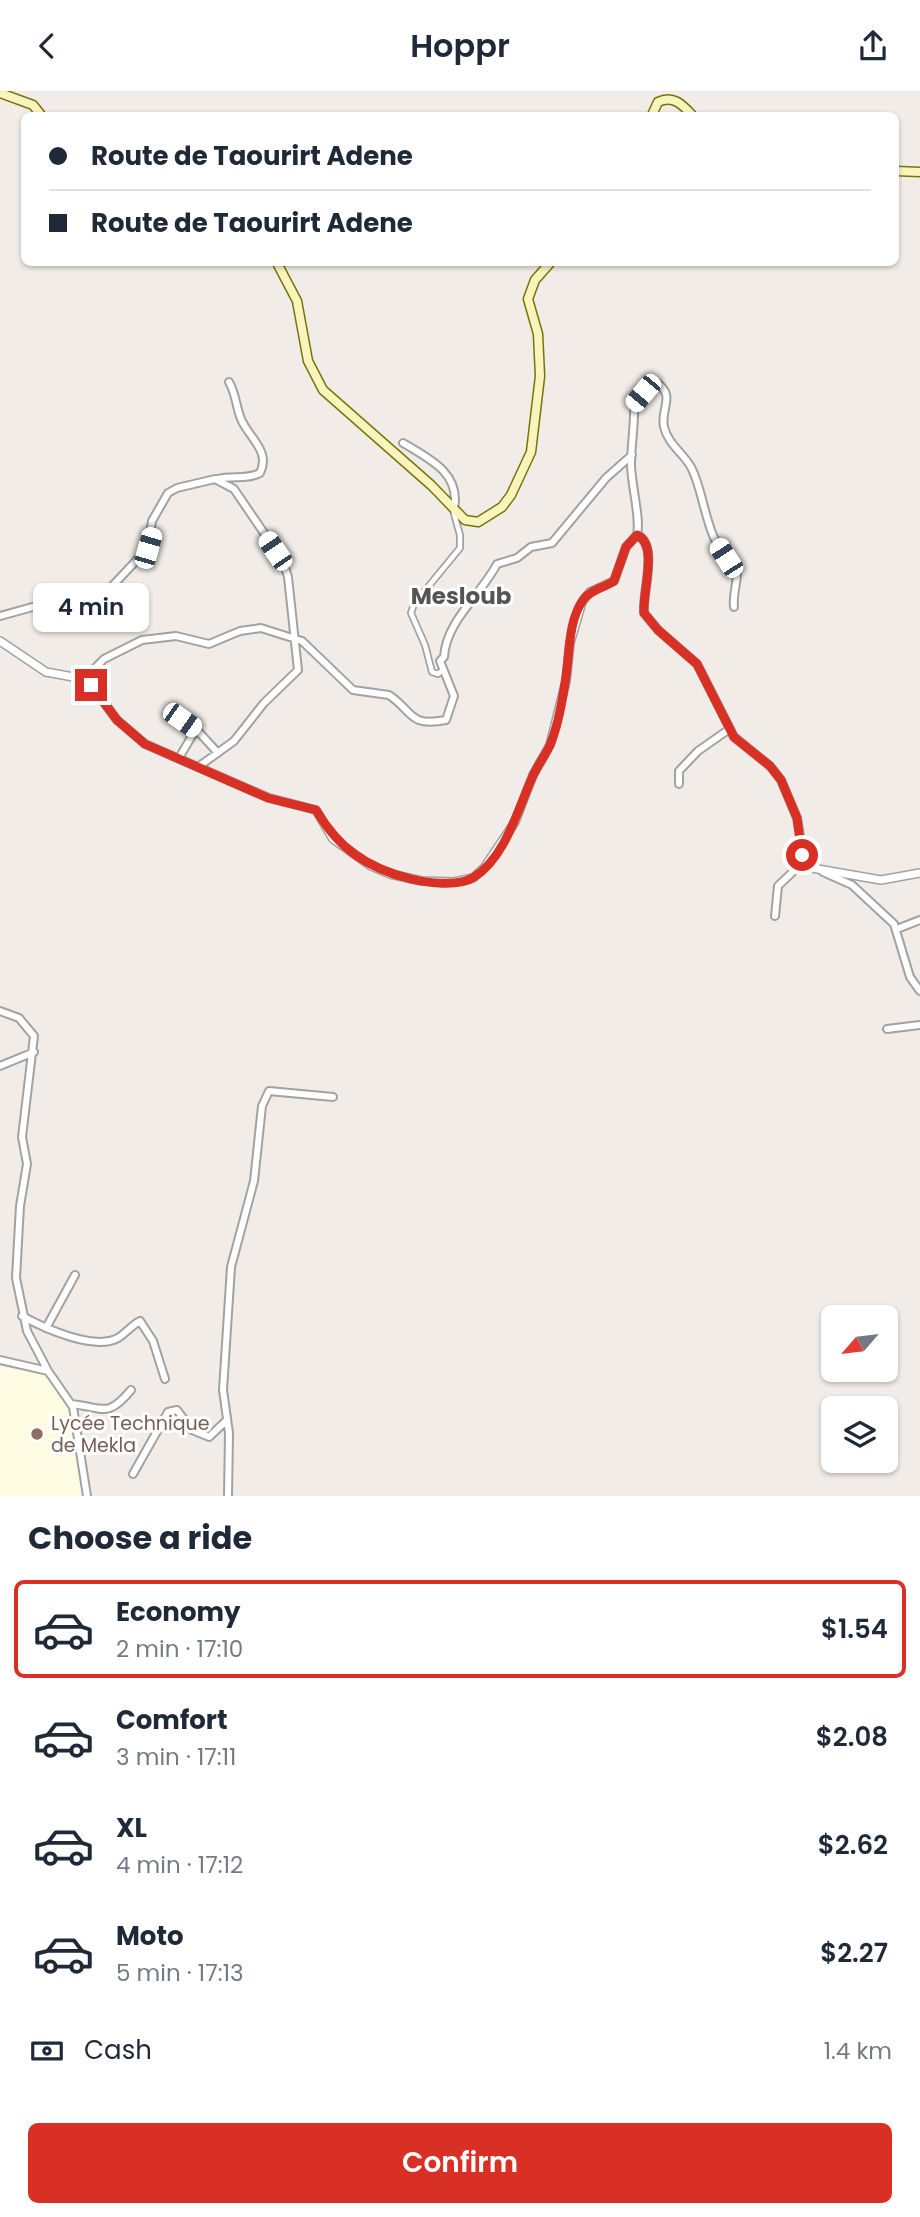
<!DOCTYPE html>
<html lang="en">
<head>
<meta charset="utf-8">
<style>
	:root { --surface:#fff; --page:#f6f6f7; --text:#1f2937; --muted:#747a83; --line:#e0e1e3; --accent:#d93025 }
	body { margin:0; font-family:Poppins,sans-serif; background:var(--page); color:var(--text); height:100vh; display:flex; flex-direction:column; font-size:26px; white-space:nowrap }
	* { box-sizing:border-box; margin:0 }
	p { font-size:23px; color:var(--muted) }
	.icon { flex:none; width:38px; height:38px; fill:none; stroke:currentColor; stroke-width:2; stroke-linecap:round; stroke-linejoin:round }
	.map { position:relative; height:1405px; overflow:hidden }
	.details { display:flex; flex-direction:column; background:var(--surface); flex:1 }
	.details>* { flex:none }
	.hud { position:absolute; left:21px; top:21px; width:878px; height:154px; border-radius:10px; box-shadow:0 2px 5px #0004; display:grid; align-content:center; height:154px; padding:0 28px; background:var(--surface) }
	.needle { width:46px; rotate:242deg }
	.controls { position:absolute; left:821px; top:1214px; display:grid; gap:14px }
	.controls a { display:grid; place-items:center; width:77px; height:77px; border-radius:10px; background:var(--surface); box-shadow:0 2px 5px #0004; font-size:35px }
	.end { position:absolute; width:32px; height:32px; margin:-16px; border:9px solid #d93025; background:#fff; box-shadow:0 0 0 4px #fff }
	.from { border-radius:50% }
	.bubble { position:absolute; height:49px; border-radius:10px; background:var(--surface); box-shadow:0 2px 5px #0004; font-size:23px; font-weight:600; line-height:49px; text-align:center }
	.car { position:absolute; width:21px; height:42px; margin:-21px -10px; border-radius:9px; box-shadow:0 0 5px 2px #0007; background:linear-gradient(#fff 24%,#345 0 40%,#fff 0 76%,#345 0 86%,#fff 0) }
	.hud b { display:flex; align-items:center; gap:24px; height:66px; font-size:26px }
	.hud b+b { border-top:2px solid var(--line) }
	.hud i { width:18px; height:18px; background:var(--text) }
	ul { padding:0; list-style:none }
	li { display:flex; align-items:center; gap:21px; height:98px; margin:0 14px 10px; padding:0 14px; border:4px solid transparent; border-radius:10px }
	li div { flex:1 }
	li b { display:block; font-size:26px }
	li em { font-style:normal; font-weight:600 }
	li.selected { border-color:var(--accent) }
	li>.icon { width:63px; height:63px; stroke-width:1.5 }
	h2 { padding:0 28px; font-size:32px; line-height:84px }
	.pay { display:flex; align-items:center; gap:18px; height:77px; padding:0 28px; font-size:26px }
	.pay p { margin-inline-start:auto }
	.action { display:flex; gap:14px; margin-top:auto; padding:14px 28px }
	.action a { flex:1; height:80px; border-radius:10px; background:var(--accent); color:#fff; font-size:28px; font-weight:600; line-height:80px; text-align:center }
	header { display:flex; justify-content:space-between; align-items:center; height:91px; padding:0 28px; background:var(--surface); font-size:32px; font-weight:600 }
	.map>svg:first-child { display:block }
	.education { fill:#fefbe3 }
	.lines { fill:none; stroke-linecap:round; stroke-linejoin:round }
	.pedestrian-casing { stroke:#a2a2a2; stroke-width:8 }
	.minor-casing { stroke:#a2a2a2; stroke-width:10 }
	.tertiary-casing { stroke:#a2a2a2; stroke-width:10 }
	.secondary-casing { stroke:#787507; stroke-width:11 }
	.pedestrian { stroke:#fff; stroke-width:4.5 }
	.minor { stroke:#fff; stroke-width:6 }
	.tertiary { stroke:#fff; stroke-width:7 }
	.secondary { stroke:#f9f4be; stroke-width:8 }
	.route { stroke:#d93025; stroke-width:9 }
	.education-dot { fill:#8d6e63; stroke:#fff; stroke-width:2.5 }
	.labels { text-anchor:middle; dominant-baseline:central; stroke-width:6; stroke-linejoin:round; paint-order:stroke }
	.education-label { font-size:19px; fill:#785e54; stroke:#fff; text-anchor:start }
	.quarter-label { font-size:23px; font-weight:bold; fill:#545454; stroke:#fff }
</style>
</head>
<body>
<header><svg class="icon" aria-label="back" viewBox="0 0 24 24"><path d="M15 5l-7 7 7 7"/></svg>Hoppr<svg class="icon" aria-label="share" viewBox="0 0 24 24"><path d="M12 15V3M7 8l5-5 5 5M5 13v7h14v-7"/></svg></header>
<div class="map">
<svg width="920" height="1405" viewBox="0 0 920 1405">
	<rect width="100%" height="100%" fill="#f1ece7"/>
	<path class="education" d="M0 1271 41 1281 58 1300 69 1319 82 1405H0Z"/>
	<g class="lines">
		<defs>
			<path id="pedestrian" d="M443 579 438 583 432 581 425 554 411 522 414 513 460 457V444L453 419"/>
			<path id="minor" d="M403 352C428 367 461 382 454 417
				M217 388C233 384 246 389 260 382 271 360 249 347 241 328 236 316 236 303 229 291
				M637 444C641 427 631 394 631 373 631 353 635 333 634 313L657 292C676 305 660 318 664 336 668 353 683 362 691 376 707 407 704 453 736 473 740 488 732 500 734 516
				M0 525 47 512 86 510 102 506 148 457 152 430 168 402 177 397 215 388 234 398 283 470 288 486 298 579 264 612 234 650 198 676
				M83 589 104 568 142 549 176 545 209 553 240 540 261 537 302 550 353 599 389 604C414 621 408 636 446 629L454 605 440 570 444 566C446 530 481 504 497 473L517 467 531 456 552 452 606 387 632 364
				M196 638 218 662
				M179 667 196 638 182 629
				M679 693V680L698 660 728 639
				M823 781 852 794 894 833 910 886 920 900
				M775 825 778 795 802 772 803 762
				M897 838 920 829
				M0 920 19 927 34 945 22 1046 27 1073 20 1115 16 1187 27 1240 48 1280 73 1316 87 1405
				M887 938 920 934
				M0 975 34 961
				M22 1225C44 1237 94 1260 118 1247 126 1242 132 1234 140 1230L153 1250 165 1288
				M46 1237 75 1184
				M0 1269 48 1280
				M71 1313C103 1316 107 1328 131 1299
				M133 1383 168 1321 177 1319 192 1339 209 1346 227 1329
				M228 1405 229 1342 223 1299 231 1176 254 1090 262 1015 269 1000 333 1006"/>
			<path id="tertiary" d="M0 550 46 581 79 587 91 594 117 629 145 653 269 707 316 719 333 748 371 775 390 783 422 790 454 791 473 787 484 777 515 731 533 684 550 654 566 590 570 552 582 511 590 501 614 490 626 456 637 444C659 453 642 502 644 522L658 539 697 573 734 646 770 675 781 689 797 727 803 762 812 777 881 789 920 782"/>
			<path id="secondary" d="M0 2 33 14 41 24
				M652 24 658 11C673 4 682 13 692 24
				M896 80 920 81
				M277 172 297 210 308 270 323 299 431 394 465 429 478 431 502 416 511 404 531 361 540 285 538 243 528 208 535 189 550 172"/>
		</defs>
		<use href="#pedestrian" class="pedestrian-casing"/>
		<use href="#minor" class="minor-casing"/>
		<use href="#tertiary" class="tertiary-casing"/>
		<use href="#secondary" class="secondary-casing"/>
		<use href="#pedestrian" class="pedestrian"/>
		<use href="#minor" class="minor"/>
		<use href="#tertiary" class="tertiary"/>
		<use href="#secondary" class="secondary"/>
	</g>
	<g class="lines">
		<path class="route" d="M91 594 117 629 145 653 268 707 316 719C339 758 367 777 411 788 428 792 459 796 474 786 505 767 518 718 532 687 537 675 545 665 550 654 558 635 562 612 565 592 570 566 567 532 583 509 590 499 603 497 614 490L626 456 637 444C659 453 642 502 644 522L658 539 697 573 734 646 770 675 781 689 797 727 802 764"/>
	</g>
	<circle class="education-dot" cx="37" cy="1343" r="7"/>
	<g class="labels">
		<g class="education-label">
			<text x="51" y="1332">Lycée Technique<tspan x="51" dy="22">de Mekla</tspan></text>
		</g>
		<g class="quarter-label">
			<text x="461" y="505">Mesloub</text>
		</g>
	</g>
</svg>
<div class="controls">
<a><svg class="needle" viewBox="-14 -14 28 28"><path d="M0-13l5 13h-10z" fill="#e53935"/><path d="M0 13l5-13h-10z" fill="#747a83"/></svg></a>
<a><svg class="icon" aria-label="layers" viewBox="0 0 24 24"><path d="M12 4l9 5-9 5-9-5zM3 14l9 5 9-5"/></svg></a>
</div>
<i class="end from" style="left:802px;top:764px"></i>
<i class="end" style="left:91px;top:594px"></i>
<div class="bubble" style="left:33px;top:492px;width:116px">4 min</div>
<i class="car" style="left:643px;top:302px;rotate:220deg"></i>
<i class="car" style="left:148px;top:457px;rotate:16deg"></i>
<i class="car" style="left:275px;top:460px;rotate:326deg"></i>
<i class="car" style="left:726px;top:467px;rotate:327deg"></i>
<i class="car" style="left:182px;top:629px;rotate:125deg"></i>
<div class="hud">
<b><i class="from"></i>Route de Taourirt Adene</b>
<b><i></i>Route de Taourirt Adene</b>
</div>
</div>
<section class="details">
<h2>Choose a ride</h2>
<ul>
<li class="selected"><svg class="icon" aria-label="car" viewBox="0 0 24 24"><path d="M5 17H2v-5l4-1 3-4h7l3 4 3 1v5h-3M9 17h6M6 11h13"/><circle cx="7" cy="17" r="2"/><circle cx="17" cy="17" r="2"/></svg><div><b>Economy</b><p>2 min · 17:10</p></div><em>$1.54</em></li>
<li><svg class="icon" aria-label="car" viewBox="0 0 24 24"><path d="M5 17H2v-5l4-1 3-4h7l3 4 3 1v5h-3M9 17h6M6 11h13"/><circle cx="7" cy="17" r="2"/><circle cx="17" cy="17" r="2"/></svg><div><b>Comfort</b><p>3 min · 17:11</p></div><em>$2.08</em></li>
<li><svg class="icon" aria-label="car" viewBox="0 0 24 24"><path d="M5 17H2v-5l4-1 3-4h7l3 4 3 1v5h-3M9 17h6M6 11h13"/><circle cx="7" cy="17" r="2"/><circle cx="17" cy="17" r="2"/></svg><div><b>XL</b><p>4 min · 17:12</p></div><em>$2.62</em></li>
<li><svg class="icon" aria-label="car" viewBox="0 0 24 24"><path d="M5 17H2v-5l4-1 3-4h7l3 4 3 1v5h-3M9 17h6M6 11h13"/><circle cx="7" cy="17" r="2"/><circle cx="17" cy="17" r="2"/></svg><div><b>Moto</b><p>5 min · 17:13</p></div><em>$2.27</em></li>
</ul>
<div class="pay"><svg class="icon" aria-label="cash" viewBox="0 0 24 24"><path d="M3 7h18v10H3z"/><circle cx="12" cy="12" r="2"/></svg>Cash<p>1.4 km</p></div>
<div class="action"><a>Confirm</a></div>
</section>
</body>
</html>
